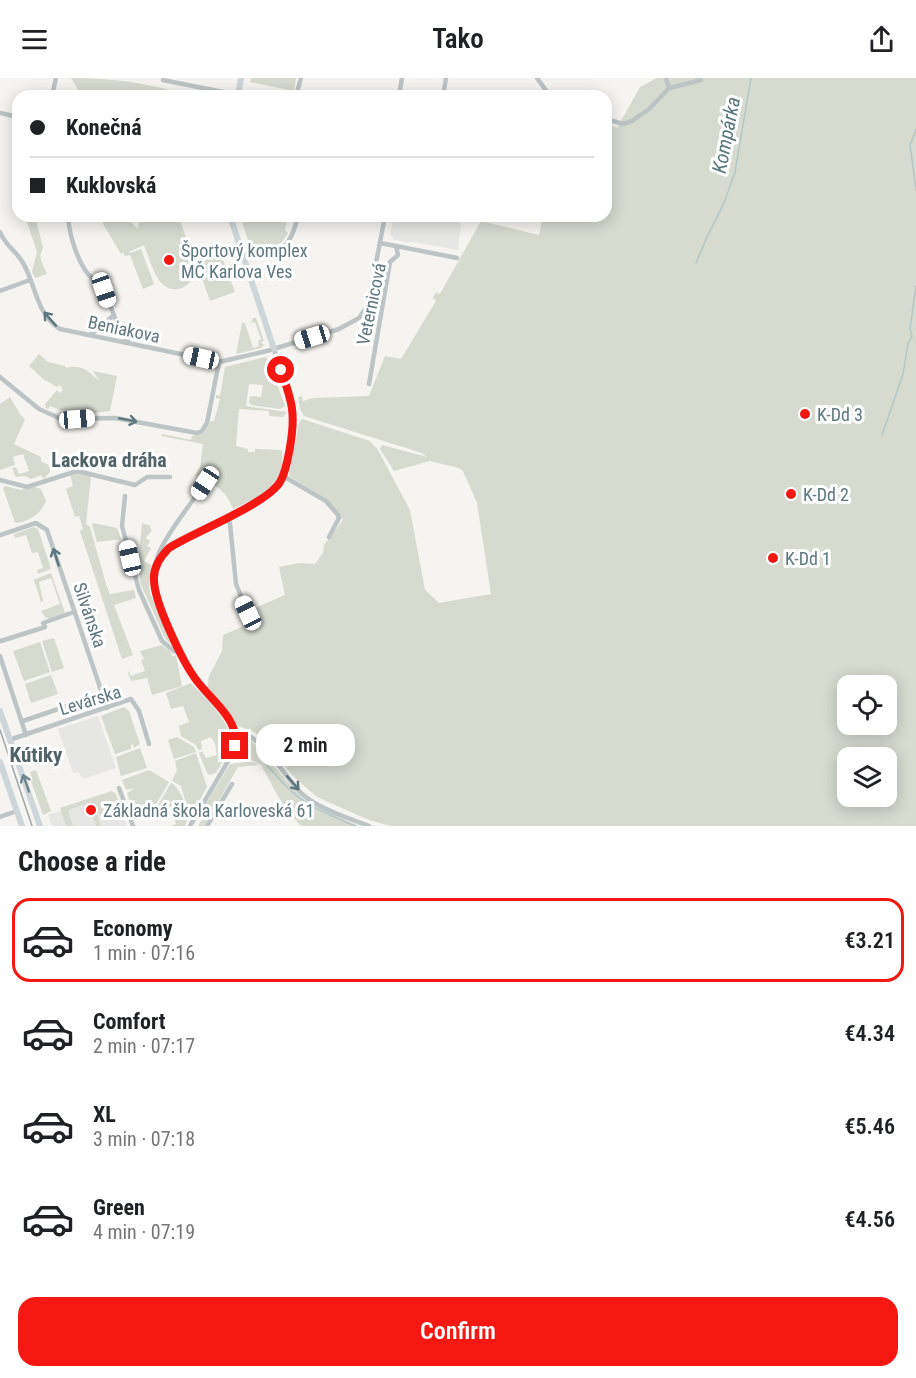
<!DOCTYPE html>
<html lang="en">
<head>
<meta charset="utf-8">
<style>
	:root { --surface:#fff; --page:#f2f2f2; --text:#202124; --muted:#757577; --line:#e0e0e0; --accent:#f41712 }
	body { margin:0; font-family:"Roboto Condensed",sans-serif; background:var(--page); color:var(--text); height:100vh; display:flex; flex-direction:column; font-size:22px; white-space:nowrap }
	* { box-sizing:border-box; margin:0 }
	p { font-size:20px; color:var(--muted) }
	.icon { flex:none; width:33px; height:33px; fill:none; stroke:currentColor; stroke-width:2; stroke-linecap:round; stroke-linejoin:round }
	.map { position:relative; height:748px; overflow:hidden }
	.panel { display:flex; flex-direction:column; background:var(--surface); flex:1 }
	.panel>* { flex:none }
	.hud { position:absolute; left:12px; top:12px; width:600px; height:132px; border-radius:18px; box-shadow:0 3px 15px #0003; display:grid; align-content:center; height:132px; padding:0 18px; background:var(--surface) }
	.tools { position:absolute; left:837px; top:597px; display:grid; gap:12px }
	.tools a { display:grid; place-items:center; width:60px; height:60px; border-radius:12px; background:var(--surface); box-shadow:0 3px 15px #0003; font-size:30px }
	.end { position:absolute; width:27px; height:27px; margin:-14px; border:8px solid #f41712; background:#fff; box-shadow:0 0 0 3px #fff }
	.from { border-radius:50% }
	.bubble { position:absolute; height:42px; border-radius:18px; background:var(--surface); box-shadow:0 3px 15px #0003; font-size:20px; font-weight:600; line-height:42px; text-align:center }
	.car { position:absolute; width:18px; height:36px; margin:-18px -9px; border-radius:8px; box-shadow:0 0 4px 2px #0007; background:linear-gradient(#fff 24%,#345 0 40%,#fff 0 76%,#345 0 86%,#fff 0) }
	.hud b { display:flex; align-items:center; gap:21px; height:57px; font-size:22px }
	.hud b+b { border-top:2px solid var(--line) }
	.hud i { width:15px; height:15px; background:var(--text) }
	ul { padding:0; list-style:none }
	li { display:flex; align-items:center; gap:18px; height:84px; margin:0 12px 9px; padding:0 6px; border:3px solid transparent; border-radius:18px }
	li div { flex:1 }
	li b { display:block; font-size:22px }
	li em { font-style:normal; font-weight:600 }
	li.active { border-color:var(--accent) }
	li>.icon { width:54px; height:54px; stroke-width:1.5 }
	h2 { padding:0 18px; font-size:27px; line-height:72px }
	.button { display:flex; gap:12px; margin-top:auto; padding:12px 18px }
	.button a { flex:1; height:69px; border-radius:18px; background:var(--accent); color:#fff; font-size:24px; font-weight:600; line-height:69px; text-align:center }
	header { display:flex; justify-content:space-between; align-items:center; height:78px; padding:0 18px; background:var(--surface); font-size:27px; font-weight:600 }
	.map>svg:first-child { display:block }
	.built { fill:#e6e6e4 }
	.green { fill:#d6dacf; fill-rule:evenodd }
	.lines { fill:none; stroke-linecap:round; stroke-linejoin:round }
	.stream { stroke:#b4c7c8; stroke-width:1.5 }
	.street { stroke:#bdc4c6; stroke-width:4.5 }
	.secondary { stroke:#ced6d9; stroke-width:6 }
	.tram { stroke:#9ea8ac; stroke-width:1.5 }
	.oneway { stroke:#5d777f }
	.oneway2 { stroke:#6e858c }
	.route { stroke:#f41712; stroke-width:8 }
	.poi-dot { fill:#f41712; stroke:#fff; stroke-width:2 }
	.labels { text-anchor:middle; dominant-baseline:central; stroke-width:6; stroke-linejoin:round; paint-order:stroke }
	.poi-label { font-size:18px; fill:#5d777f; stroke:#fff; text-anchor:start }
	.street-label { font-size:18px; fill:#5d777f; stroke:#fff }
	.water-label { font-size:20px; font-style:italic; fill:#58787b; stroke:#fff }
	.neighbourhood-label { font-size:20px; font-weight:bold; fill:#506369; stroke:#fff }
	.quarter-label { font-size:21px; font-weight:bold; fill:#506369; stroke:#fff }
</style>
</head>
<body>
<header><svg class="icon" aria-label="menu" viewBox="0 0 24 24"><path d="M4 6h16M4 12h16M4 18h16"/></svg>Tako<svg class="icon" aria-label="share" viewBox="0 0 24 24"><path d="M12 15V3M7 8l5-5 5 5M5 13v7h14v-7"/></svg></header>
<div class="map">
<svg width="916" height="748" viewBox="0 0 916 748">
	<rect width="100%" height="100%" fill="#f5f4f0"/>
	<path class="built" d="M394 138H462L458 172 413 164 412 165 394 162 390 156Z
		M98 638 116 690 83 701 78 694 73 695 58 651Z
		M112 713 116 716 127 748H52L48 737 61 733 60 730Z"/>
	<path class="green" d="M71 0C110 0 145 4 183 16L182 18H82Z
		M251 0H296L294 13 250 4Z
		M657 0H916V748H391L369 742 317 719 294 699 256 655 236 647 235 642 207 611 209 598 222 573 223 557 244 548 258 536 257 529 285 517 279 489 300 485 315 486 323 475 324 467 343 442 327 421 289 398 299 345 302 341 370 363 378 372 410 432 425 512 439 525 491 516 477 425 463 393 459 390 430 383 394 393 380 371 382 367 427 379 422 375 304 338 300 331 298 319 302 318 303 323 313 320 369 318 385 278 401 281 436 223 433 220 436 214 440 216 481 143 539 157 543 138H606V45L617 50 640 9ZM848 608H886V646H848ZM848 680H886V718H848Z
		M25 138H35L43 170C37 180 44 187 47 196L35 200 32 194 37 174Z
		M115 138H125L138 151 139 138H178L195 183 220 174 235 214 210 223 200 195C192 198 191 207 182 210 157 218 151 183 144 167L129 174 130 175 141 171 154 206 143 211 130 177 125 178 123 174 121 176 103 146V142L110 143Z
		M240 138H288L285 152 288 155C280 170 268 175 251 171Z
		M253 240H256L264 263 261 264 264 267 261 270 236 276 242 245H245L253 270 259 268 258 263 261 261 255 244 251 245Z
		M39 276 48 284 65 288 66 290C80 286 89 293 99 303L93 293 117 298 110 333 85 336V333L60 332 50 328 48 331 46 330 45 326 57 312 60 315 63 312 60 307 57 309 43 301 29 288Z
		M265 279 268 281 285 328 280 331 251 327 249 324 250 318 261 319 263 307 249 306 246 328 287 334 283 339 269 338V333L239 331 236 368 248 371V374H255V371L282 372C286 408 261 418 233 431 226 412 214 405 195 398L200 389 203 366 161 358 162 356 191 362 192 358 204 355 211 343H214L220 321 216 320V317L220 318 225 289Z
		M10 319 20 336 25 341 14 366 41 379V383L50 388V394L44 401 41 397 31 401 25 398 16 399 12 390 16 389 19 396 29 393 23 376 13 379 15 387 0 392V326Z
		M75 395 91 398 86 446 90 449 106 506 113 525 110 516 134 512 136 520 114 527 133 577 122 581 80 453 83 451 79 438 75 439 66 411 73 408 70 397Z
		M5 408 21 412 35 409 41 411 46 423C41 436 29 444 15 445L3 410Z
		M93 445 117 450 121 461 97 464 92 447Z
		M142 445 151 448 150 450 152 452 146 460 150 463 147 468 151 470 144 483 151 487 149 509 150 515 175 571 165 560 141 507 138 488Z
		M34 449 38 451 51 491 38 496 37 492 43 490 38 474 32 475 26 457 15 460 14 456Z
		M51 495 65 535 50 541 45 539 41 533 60 526 51 500 39 504 43 523 41 524 34 502 30 503Z
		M54 560 64 590 52 594 42 563Z
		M40 564 50 594 24 603 13 573Z
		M162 567 171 574 172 579 176 577 182 608 152 617 147 600 131 603 128 595 129 593 131 598 145 593 141 582 144 581 140 573Z
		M51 597 58 616 31 625 25 606Z
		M191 605C204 619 233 645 231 665 229 675 221 686 216 695L210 697 207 695 199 675 202 673 206 680 217 677 215 666 211 659 201 663 202 671 198 672 196 667 181 658 179 648 189 644 183 628 171 631 166 615Z
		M124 629 129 633 140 666 134 670 133 666 131 667V671L115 676 101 638Z
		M177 659 194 669 196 674 174 681 168 662Z
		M243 659 250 661 301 719 312 727 359 748H301L284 729 261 687 249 681H235L239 673Z
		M140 670 147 690 121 698 116 679Z
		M196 675 207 709 195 730 191 731 187 729 181 708 172 703 177 692 175 683Z
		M246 684H253L259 687 238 689 204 748H198L202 742 198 739 230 686Z
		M36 692 51 733 43 737 31 703 33 702 30 694Z
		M149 692 169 704 150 737 137 732 134 727 130 725 127 715 135 710 126 712 122 702Z
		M171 705C182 711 191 737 185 748H171L176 746 170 729 160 732 161 740 152 737Z
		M112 713 116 716 121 731 113 733 112 730V734L100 738 99 735 97 736 101 748H96L88 725 68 732 73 748H66L60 730Z"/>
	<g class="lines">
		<path class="stream" d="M916 51 910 67 916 112
			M696 185 707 159 724 125 735 94 751 0
			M882 357 903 296 908 266 912 258 910 251 916 208
			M257 671C259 680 267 687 273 694 300 726 318 732 355 748"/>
		<path class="street" d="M537 0 550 18
			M666 0 669 10
			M163 2 238 17
			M399 17 402 0
			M52 18 56 0
			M296 18 301 0
			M389 18H407
			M443 18 446 0
			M0 35 18 39
			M606 41 623 46 632 43 649 31 669 10 701 2
			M68 138C69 156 77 182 88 196 93 202 101 207 104 214 113 231 116 249 129 265
			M0 154C6 169 16 172 23 185 36 207 36 236 60 251L219 284 267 273 339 251 359 240 368 227 385 138
			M396 168 457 180
			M243 177C279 179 289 174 298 138
			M0 213 30 202
			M90 257 113 238
			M0 299 39 331 59 340 77 341 115 340 197 355 202 353 207 345 219 284
			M369 306 390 184 398 177 396 168 380 165
			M283 398 326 423 338 437 339 440 329 459
			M0 402 27 409 77 393 135 407 147 399H170
			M125 418 122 448 139 512 162 563 174 573 181 575
			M227 439 230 446 236 506 248 535
			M0 457 36 445 47 452 107 630
			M156 487C154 471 194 422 205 405
			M1 563 45 549 43 545 74 534
			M0 578 26 657
			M23 643 108 614
			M236 654C260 653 285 700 302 716 319 731 348 740 369 748
			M12 661 131 621 139 633 149 666
			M119 710 133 748
			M0 739 17 733
			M190 748 234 673 236 654 231 644 190 593 157 519 153 503 154 496 160 480 169 470 259 422 274 411 283 398 288 378 294 336 274 271
			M207 748 232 706"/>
		<path class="secondary" d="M238 18 241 0
			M230 138 274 271
			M0 633 40 748
			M0 684 22 748"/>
		<path class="tram" d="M0 652 32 748"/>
	</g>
	<defs><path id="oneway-shaft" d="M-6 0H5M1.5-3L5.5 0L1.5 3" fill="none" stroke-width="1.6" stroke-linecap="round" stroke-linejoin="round" transform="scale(1.5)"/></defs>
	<g class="oneway">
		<use href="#oneway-shaft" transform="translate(50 241) rotate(-131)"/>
		<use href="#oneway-shaft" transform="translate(128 342) rotate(11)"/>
		<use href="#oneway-shaft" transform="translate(56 479) rotate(-108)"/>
		<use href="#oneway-shaft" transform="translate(293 705) rotate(49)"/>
	</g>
	<use class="oneway2" href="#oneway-shaft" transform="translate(26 705) rotate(-109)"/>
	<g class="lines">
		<path class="route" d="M235 668C240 642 211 622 197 603 183 585 154 524 154 502 153 489 160 479 169 470 194 454 267 426 280 404 286 394 288 380 290 369 296 335 292 324 281 292"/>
	</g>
	<g class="poi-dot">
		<circle cx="169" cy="182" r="6"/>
		<circle cx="805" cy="336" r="6"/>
		<circle cx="791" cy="416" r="6"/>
		<circle cx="773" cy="480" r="6"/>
		<circle cx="91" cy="732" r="6"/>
	</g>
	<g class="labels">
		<g class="poi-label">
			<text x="181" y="172">Športový komplex<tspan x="181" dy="21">MČ Karlova Ves</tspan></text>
			<text x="817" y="336">K-Dd 3</text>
			<text x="803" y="416">K-Dd 2</text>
			<text x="785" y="480">K-Dd 1</text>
			<text x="103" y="732">Základná škola Karloveská 61</text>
		</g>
		<g class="street-label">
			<text transform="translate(371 226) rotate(-78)">Veternicová</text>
			<text transform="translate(124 251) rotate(12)">Beniakova</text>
			<text transform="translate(90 537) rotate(71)">Silvánska</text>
			<text transform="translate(90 622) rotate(-17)">Levárska</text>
		</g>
		<g class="water-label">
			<text transform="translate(726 57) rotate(-79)">Kompárka</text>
		</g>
		<g class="neighbourhood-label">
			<text x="109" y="382">Lackova dráha</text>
		</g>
		<g class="quarter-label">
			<text x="36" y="677">Kútiky</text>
		</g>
	</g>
</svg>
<div class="tools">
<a><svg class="icon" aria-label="locate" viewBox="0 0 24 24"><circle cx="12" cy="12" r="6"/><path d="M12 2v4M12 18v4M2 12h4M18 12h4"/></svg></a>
<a><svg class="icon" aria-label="layers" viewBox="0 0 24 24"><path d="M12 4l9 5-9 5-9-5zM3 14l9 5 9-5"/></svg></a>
</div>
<i class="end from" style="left:281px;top:292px"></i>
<i class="end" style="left:235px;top:668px"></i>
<div class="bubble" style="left:256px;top:646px;width:99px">2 min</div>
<i class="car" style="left:104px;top:212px;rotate:161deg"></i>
<i class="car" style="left:312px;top:259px;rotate:253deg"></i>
<i class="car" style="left:201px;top:280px;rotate:282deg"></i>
<i class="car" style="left:77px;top:341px;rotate:85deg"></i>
<i class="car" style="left:205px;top:405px;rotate:213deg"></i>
<i class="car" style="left:130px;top:480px;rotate:347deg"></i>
<i class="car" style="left:248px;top:535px;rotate:334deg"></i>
<div class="hud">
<b><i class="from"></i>Konečná</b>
<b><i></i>Kuklovská</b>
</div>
</div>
<section class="panel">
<h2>Choose a ride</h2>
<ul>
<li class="active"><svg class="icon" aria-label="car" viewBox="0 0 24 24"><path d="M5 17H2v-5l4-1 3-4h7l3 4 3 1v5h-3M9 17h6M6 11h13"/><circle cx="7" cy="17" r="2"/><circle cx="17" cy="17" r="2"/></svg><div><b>Economy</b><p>1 min · 07:16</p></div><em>€3.21</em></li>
<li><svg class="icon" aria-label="car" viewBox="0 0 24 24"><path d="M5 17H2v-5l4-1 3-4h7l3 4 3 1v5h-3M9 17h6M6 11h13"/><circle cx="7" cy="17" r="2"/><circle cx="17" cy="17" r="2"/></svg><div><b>Comfort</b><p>2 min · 07:17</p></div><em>€4.34</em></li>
<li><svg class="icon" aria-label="car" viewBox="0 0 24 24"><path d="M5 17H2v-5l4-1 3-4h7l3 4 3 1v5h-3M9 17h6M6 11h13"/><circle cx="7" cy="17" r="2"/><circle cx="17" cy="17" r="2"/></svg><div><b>XL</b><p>3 min · 07:18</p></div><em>€5.46</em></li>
<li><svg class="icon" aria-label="car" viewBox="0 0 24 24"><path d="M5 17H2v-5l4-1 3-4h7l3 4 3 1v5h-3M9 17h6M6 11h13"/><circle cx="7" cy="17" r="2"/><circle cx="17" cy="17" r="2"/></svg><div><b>Green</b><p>4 min · 07:19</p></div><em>€4.56</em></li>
</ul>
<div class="button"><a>Confirm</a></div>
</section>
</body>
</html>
